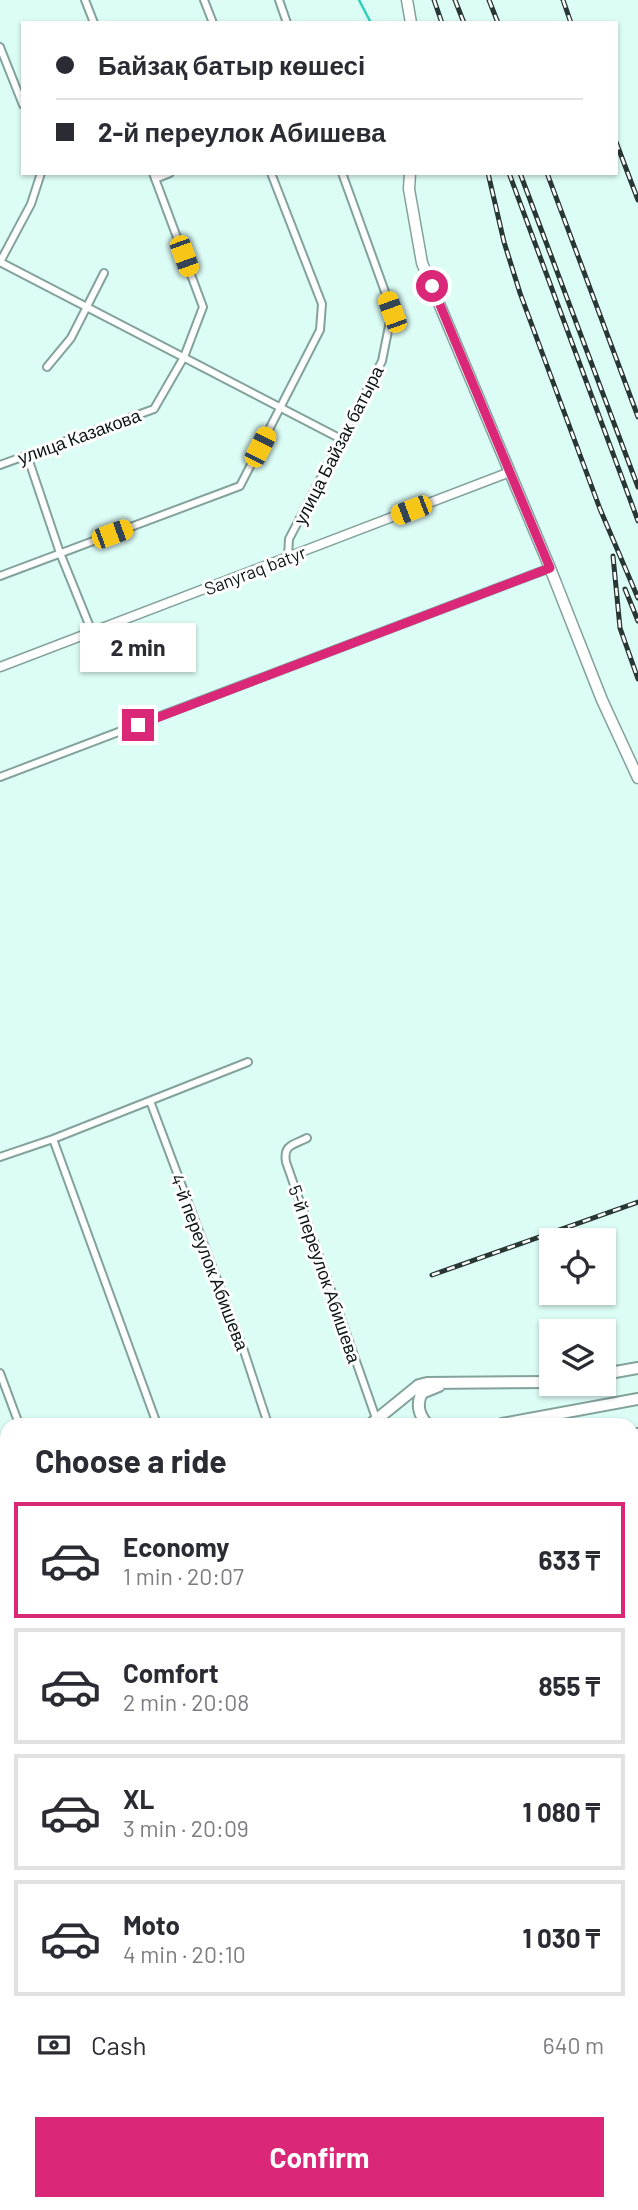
<!DOCTYPE html>
<html lang="en">
<head>
<meta charset="utf-8">
<style>
	:root { --surface:#fff; --page:#f2f2f3; --text:#2b2b33; --muted:#7c7c81; --line:#e1e1e2; --accent:#db2777 }
	body { margin:0; font-family:Barlow,sans-serif; background:var(--page); color:var(--text); height:100vh; display:flex; flex-direction:column; font-size:26px; white-space:nowrap }
	* { box-sizing:border-box; margin:0 }
	p { font-size:23px; color:var(--muted) }
	.icon { flex:none; width:38px; height:38px; fill:none; stroke:currentColor; stroke-width:2; stroke-linecap:round; stroke-linejoin:round }
	.map { position:relative; flex:1; overflow:hidden }
	.side { position:absolute; left:0px; top:1418px; width:639px; height:793px; display:flex; flex-direction:column; background:var(--surface); border-radius:21px 21px 0 0; box-shadow:0 2px 5px #0004 }
	.side>* { flex:none }
	.banner { position:absolute; left:21px; top:21px; width:597px; height:154px; border-radius:0px; box-shadow:0 2px 5px #0004; display:grid; align-content:center; height:154px; padding:0 35px; background:var(--surface) }
	.fabs { position:absolute; left:539px; top:1228px; display:grid; gap:14px }
	.fabs a { display:grid; place-items:center; width:77px; height:77px; border-radius:0px; background:var(--surface); box-shadow:0 2px 5px #0004; font-size:35px }
	.end { position:absolute; width:32px; height:32px; margin:-16px; border:9px solid #db2777; background:#fff; box-shadow:0 0 0 4px #fff }
	.from { border-radius:50% }
	.bubble { position:absolute; height:49px; border-radius:0px; background:var(--surface); box-shadow:0 2px 5px #0004; font-size:23px; font-weight:700; line-height:49px; text-align:center }
	.car { position:absolute; width:21px; height:42px; margin:-21px -10px; border-radius:9px; box-shadow:0 0 5px 2px #0007; background:linear-gradient(#f5c518 24%,#345 0 40%,#f5c518 0 76%,#345 0 86%,#f5c518 0) }
	.banner b { display:flex; align-items:center; gap:24px; height:66px; font-size:26px }
	.banner b+b { border-top:2px solid var(--line) }
	.banner i { width:18px; height:18px; background:var(--text) }
	ul { padding:0; list-style:none }
	li { display:flex; align-items:center; gap:21px; height:116px; margin:0 14px 10px; padding:0 21px; border:4px solid var(--line); border-radius:0px }
	li div { flex:1 }
	li b { display:block; font-size:26px }
	li em { font-style:normal; font-weight:700 }
	li.on { border-color:var(--accent) }
	li>.icon { width:63px; height:63px; stroke-width:1.5 }
	h2 { padding:0 35px; font-size:32px; line-height:84px }
	.pay { display:flex; align-items:center; gap:18px; height:77px; padding:0 35px; font-size:26px }
	.pay p { margin-inline-start:auto }
	.primary-button { display:flex; gap:14px; margin-top:auto; padding:14px 35px }
	.primary-button a { flex:1; height:80px; border-radius:0px; background:var(--accent); color:#fff; font-size:28px; font-weight:700; line-height:80px; text-align:center }
	.map>svg:first-child { display:block }
	.lines { fill:none; stroke-linecap:round; stroke-linejoin:round }
	.stream { stroke:#2ed0bc; stroke-width:2.5 }
	.minor-casing { stroke:#83a29c; stroke-width:10 }
	.tertiary-casing { stroke:#83a29c; stroke-width:11 }
	.secondary-casing { stroke:#83a29c; stroke-width:13 }
	.primary-casing { stroke:#83a29c; stroke-width:14 }
	.minor { stroke:#fff; stroke-width:6 }
	.tertiary { stroke:#fff; stroke-width:8 }
	.secondary { stroke:#fff; stroke-width:10 }
	.primary { stroke:#fff; stroke-width:10 }
	.rail-casing { stroke:#293734; stroke-width:5 }
	.rail { stroke:#fff; stroke-width:2.5; stroke-dasharray:8; stroke-linecap:butt }
	.route { stroke:#db2777; stroke-width:9 }
	.labels { text-anchor:middle; dominant-baseline:central; stroke-width:6; stroke-linejoin:round; paint-order:stroke }
	.street-label { font-size:18px; fill:#0c1715; stroke:#fff }
</style>
</head>
<body>
<div class="map">
<svg width="638" height="2210" viewBox="0 0 638 2210">
	<rect width="100%" height="100%" fill="#dcfcf6"/>
	<g class="lines">
		<path class="stream" d="M359 0 371 23
			M632 1448 638 1447
			M0 1567 7 1566
			M632 2203 638 2200
			M611 2210 630 2203"/>
		<defs>
			<path id="minor" d="M85 0 94 23
				M204 0 213 23
				M279 0 287 23
				M0 47 23 105
				M155 179 170 173
				M0 262 341 439
				M0 262 31 204 41 173
				M47 367 71 338 104 273
				M27 455 60 553 92 632
				M0 465 154 409 184 357 203 307 153 173
				M288 557 289 539 382 361 392 311 342 173
				M0 576 240 486 320 330 322 304 271 173
				M0 777 550 568
				M150 1101 244 1351 268 1424
				M307 1138C294 1145 283 1144 286 1162L377 1421
				M53 1139 157 1424
				M0 1157 53 1139 248 1062
				M0 1373 19 1424
				M632 1584 638 1582
				M0 1614 7 1612
				M632 1697 638 1695
				M632 1776 638 1773
				M0 1808 7 1805
				M0 1916 7 1914
				M0 2020 7 2017"/>
			<path id="tertiary" d="M0 667 510 472"/>
			<path id="secondary" d="M407 0 411 23
				M410 173 409 189 422 263 550 568 602 700 638 778"/>
			<path id="primary" d="M604 1374 638 1368
				M371 1424 419 1385 427 1383 551 1382
				M427 1424C419 1415 416 1404 422 1393L439 1386
				M502 1424 638 1399
				M632 1435 638 1434
				M0 1507 7 1506"/>
		</defs>
		<use href="#minor" class="minor-casing"/>
		<use href="#tertiary" class="tertiary-casing"/>
		<use href="#secondary" class="secondary-casing"/>
		<use href="#primary" class="primary-casing"/>
		<use href="#minor" class="minor"/>
		<use href="#tertiary" class="tertiary"/>
		<use href="#secondary" class="secondary"/>
		<use href="#primary" class="primary"/>
		<defs>
			<path id="rail" d="M434 0 442 23
				M455 0 464 23
				M489 0 498 23
				M563 0 571 23
				M616 142 638 200
				M488 173 504 242 520 293 600 509 638 598
				M509 173 638 521
				M520 173 638 487
				M547 173 638 417
				M613 556 620 628 638 679
				M625 589 638 621
				M432 1275 638 1202"/>
		</defs>
		<use href="#rail" class="rail-casing"/>
		<use href="#rail" class="rail"/>
	</g>
	<g class="lines">
		<path class="route" d="M138 725 550 568 432 286"/>
	</g>
	<g class="labels">
		<g class="street-label">
			<text transform="translate(79 436) rotate(-20)">улица Казакова</text>
			<text transform="translate(338 445) rotate(-63)">улица Байзак батыра</text>
			<text transform="translate(255 570) rotate(-21)">Sanyraq batyr</text>
			<text transform="translate(210 1262) rotate(69)">4-й переулок Абишева</text>
			<text transform="translate(325 1274) rotate(71)">5-й переулок Абишева</text>
		</g>
	</g>
</svg>
<div class="fabs">
<a><svg class="icon" aria-label="locate" viewBox="0 0 24 24"><circle cx="12" cy="12" r="6"/><path d="M12 2v4M12 18v4M2 12h4M18 12h4"/></svg></a>
<a><svg class="icon" aria-label="layers" viewBox="0 0 24 24"><path d="M12 4l9 5-9 5-9-5zM3 14l9 5 9-5"/></svg></a>
</div>
<i class="end from" style="left:432px;top:286px"></i>
<i class="end" style="left:138px;top:725px"></i>
<div class="bubble" style="left:80px;top:623px;width:116px">2 min</div>
<i class="car" style="left:184px;top:256px;rotate:160deg"></i>
<i class="car" style="left:392px;top:312px;rotate:340deg"></i>
<i class="car" style="left:260px;top:447px;rotate:27deg"></i>
<i class="car" style="left:411px;top:510px;rotate:249deg"></i>
<i class="car" style="left:112px;top:534px;rotate:70deg"></i>
<div class="banner">
<b><i class="from"></i>Байзақ батыр көшесі</b>
<b><i></i>2-й переулок Абишева</b>
</div>
<section class="side">
<h2>Choose a ride</h2>
<ul>
<li class="on"><svg class="icon" aria-label="car" viewBox="0 0 24 24"><path d="M5 17H2v-5l4-1 3-4h7l3 4 3 1v5h-3M9 17h6M6 11h13"/><circle cx="7" cy="17" r="2"/><circle cx="17" cy="17" r="2"/></svg><div><b>Economy</b><p>1 min · 20:07</p></div><em>633 ₸</em></li>
<li><svg class="icon" aria-label="car" viewBox="0 0 24 24"><path d="M5 17H2v-5l4-1 3-4h7l3 4 3 1v5h-3M9 17h6M6 11h13"/><circle cx="7" cy="17" r="2"/><circle cx="17" cy="17" r="2"/></svg><div><b>Comfort</b><p>2 min · 20:08</p></div><em>855 ₸</em></li>
<li><svg class="icon" aria-label="car" viewBox="0 0 24 24"><path d="M5 17H2v-5l4-1 3-4h7l3 4 3 1v5h-3M9 17h6M6 11h13"/><circle cx="7" cy="17" r="2"/><circle cx="17" cy="17" r="2"/></svg><div><b>XL</b><p>3 min · 20:09</p></div><em>1 080 ₸</em></li>
<li><svg class="icon" aria-label="car" viewBox="0 0 24 24"><path d="M5 17H2v-5l4-1 3-4h7l3 4 3 1v5h-3M9 17h6M6 11h13"/><circle cx="7" cy="17" r="2"/><circle cx="17" cy="17" r="2"/></svg><div><b>Moto</b><p>4 min · 20:10</p></div><em>1 030 ₸</em></li>
</ul>
<div class="pay"><svg class="icon" aria-label="cash" viewBox="0 0 24 24"><path d="M3 7h18v10H3z"/><circle cx="12" cy="12" r="2"/></svg>Cash<p>640 m</p></div>
<div class="primary-button"><a>Confirm</a></div>
</section>
</div>
</body>
</html>
